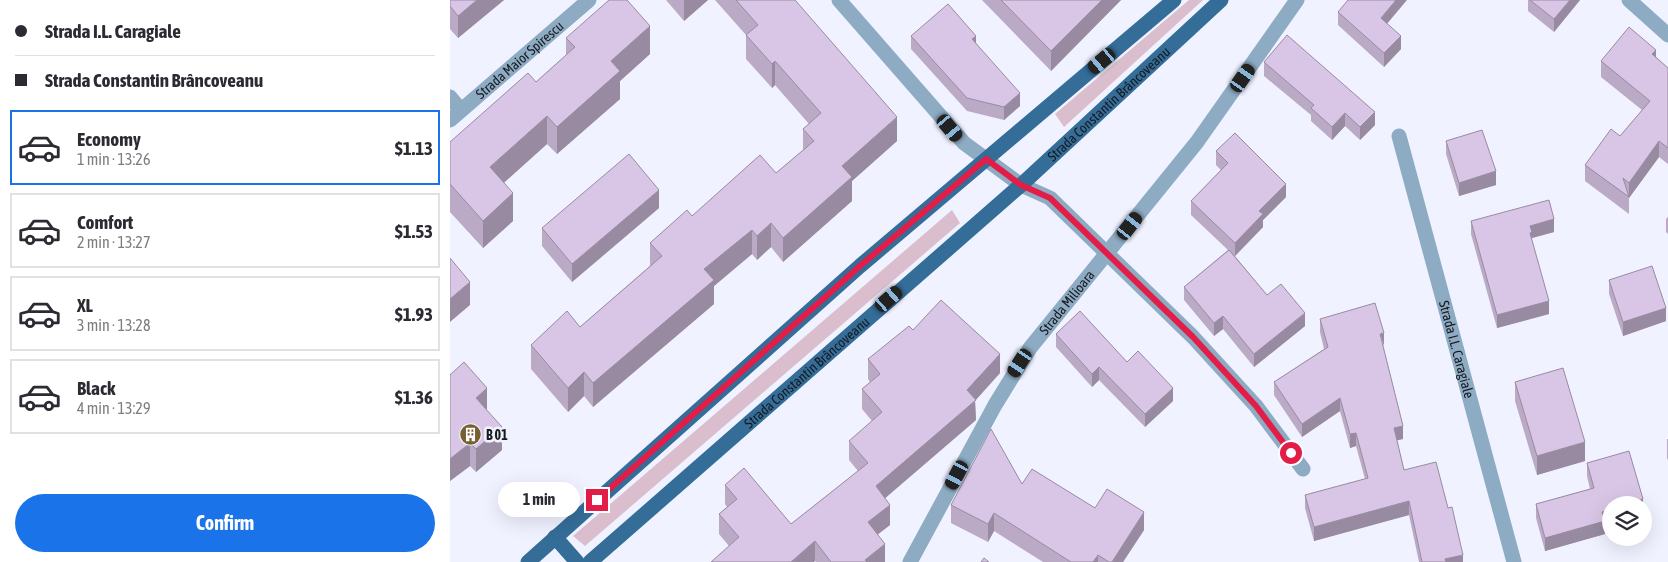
<!DOCTYPE html>
<html lang="en">
<head>
<meta charset="utf-8">
<style>
	:root { --surface:#fff; --page:#f7f7f7; --text:#2b2b33; --muted:#7c7c81; --line:#e1e1e2; --accent:#1a73e8 }
	body { margin:0; font-family:"Asap Condensed",sans-serif; background:var(--page); color:var(--text); height:100vh; display:flex; flex-direction:column; font-size:19px; white-space:nowrap }
	* { box-sizing:border-box; margin:0 }
	p { font-size:16px; color:var(--muted) }
	.icon { flex:none; width:28px; height:28px; fill:none; stroke:currentColor; stroke-width:2; stroke-linecap:round; stroke-linejoin:round }
	.map { position:relative; flex:1; overflow:hidden }
	.panel { display:flex; flex-direction:column; background:var(--surface); width:450px }
	.panel>* { flex:none }
	.hud { display:grid; align-content:center; height:110px; padding:0 15px; background:var(--surface) }
	.buttons { position:absolute; left:1152px; top:496px; display:grid; gap:10px }
	.buttons a { display:grid; place-items:center; width:50px; height:50px; border-radius:50%; background:var(--surface); box-shadow:0 5px 20px #0002; font-size:25px }
	.end { position:absolute; width:22px; height:22px; margin:-11px; border:6px solid #e11d48; background:#fff; box-shadow:0 0 0 2px #fff }
	.from { border-radius:50% }
	.bubble { position:absolute; height:35px; border-radius:18px; background:var(--surface); box-shadow:0 5px 20px #0002; font-size:16px; font-weight:700; line-height:35px; text-align:center }
	.car { position:absolute; width:15px; height:30px; margin:-15px -8px; border-radius:6px; box-shadow:0 0 4px 1px #0007; background:linear-gradient(#222 24%,#8ab4d8 0 40%,#222 0 76%,#8ab4d8 0 86%,#222 0) }
	.hud b { display:flex; align-items:center; gap:18px; height:48px; font-size:19px }
	.hud b+b { border-top:1px solid var(--line) }
	.hud i { width:12px; height:12px; background:var(--text) }
	ul { padding:0; list-style:none }
	li { display:flex; align-items:center; gap:15px; height:75px; margin:0 10px 8px; padding:0 5px; border:2px solid var(--line); border-radius:0px }
	li div { flex:1 }
	li b { display:block; font-size:19px }
	li em { font-style:normal; font-weight:700 }
	li.selected { border-color:var(--accent) }
	li>.icon { width:45px; height:45px; stroke-width:1.5 }
	.button { display:flex; gap:10px; margin-top:auto; padding:10px 15px }
	.button a { flex:1; height:58px; border-radius:30px; background:var(--accent); color:#fff; font-size:20px; font-weight:700; line-height:58px; text-align:center }
	main { display:flex; flex:1; min-height:0 }
	.map>svg:first-child { display:block }
	.green { fill:#dabecd }
	.lines { fill:none; stroke-linecap:round; stroke-linejoin:round }
	.minor { stroke:#8dabc3; stroke-width:15 }
	.major { stroke:#346d98; stroke-width:15 }
	.wall { fill:#bbaac6 }
	.shaded-wall { fill:#988ba1 }
	.building { fill:#d9c6e6; stroke:#988ba1 }
	.route { stroke:#e11d48; stroke-width:6 }
	.labels { text-anchor:middle; dominant-baseline:central; stroke-width:5; stroke-linejoin:round; paint-order:stroke }
	.street-label { font-size:14px; fill:#18191e; stroke:#f0f2ff }
	.poi-label { font-size:14px; font-weight:bold; fill:#18191e; stroke:#f0f2ff; text-anchor:start }
</style>
</head>
<body>
<main>
<section class="panel">
<div class="hud">
<b><i class="from"></i>Strada I.L. Caragiale</b>
<b><i></i>Strada Constantin Brâncoveanu</b>
</div>
<ul>
<li class="selected"><svg class="icon" aria-label="car" viewBox="0 0 24 24"><path d="M5 17H2v-5l4-1 3-4h7l3 4 3 1v5h-3M9 17h6M6 11h13"/><circle cx="7" cy="17" r="2"/><circle cx="17" cy="17" r="2"/></svg><div><b>Economy</b><p>1 min · 13:26</p></div><em>$1.13</em></li>
<li><svg class="icon" aria-label="car" viewBox="0 0 24 24"><path d="M5 17H2v-5l4-1 3-4h7l3 4 3 1v5h-3M9 17h6M6 11h13"/><circle cx="7" cy="17" r="2"/><circle cx="17" cy="17" r="2"/></svg><div><b>Comfort</b><p>2 min · 13:27</p></div><em>$1.53</em></li>
<li><svg class="icon" aria-label="car" viewBox="0 0 24 24"><path d="M5 17H2v-5l4-1 3-4h7l3 4 3 1v5h-3M9 17h6M6 11h13"/><circle cx="7" cy="17" r="2"/><circle cx="17" cy="17" r="2"/></svg><div><b>XL</b><p>3 min · 13:28</p></div><em>$1.93</em></li>
<li><svg class="icon" aria-label="car" viewBox="0 0 24 24"><path d="M5 17H2v-5l4-1 3-4h7l3 4 3 1v5h-3M9 17h6M6 11h13"/><circle cx="7" cy="17" r="2"/><circle cx="17" cy="17" r="2"/></svg><div><b>Black</b><p>4 min · 13:29</p></div><em>$1.36</em></li>
</ul>
<div class="button"><a>Confirm</a></div>
</section>
<div class="map">
<svg width="1218" height="562" viewBox="0 0 1218 562">
	<rect width="100%" height="100%" fill="#f0f2ff"/>
	<path class="green" d="M739 0H753L614 127 605 114Z
		M502 210 510 223 135 546 123 536Z"/>
	<g class="lines">
		<g class="minor">
			<path d="M389 0 514 143 571 185 600 198 743 337 806 406 853 469"/>
			<path d="M1179 0 1218 35"/>
			<path d="M0 97 11 110"/>
			<path id="s1" d="M0 120 139 0"/>
			<path id="s2" d="M949 136 1064 562"/>
			<path id="s3" d="M460 562 545 405 580 348 747 142 847 0"/>
		</g>
		<g class="major">
			<path d="M105 537 127 562"/>
			<path d="M78 562 410 266 724 0"/>
			<path id="s4" d="M140 562 571 185 771 0"/>
		</g>
	</g>
	<path class="wall" d="M0 0H54L8 38 0 29Z
		M216 0H258L234 21Z
		M265 0H345L447 141 402 181V201L333 262 321 247 307 260 302 254 264 286V304L143 407 134 396 118 412 81 369V345L130 327 200 266V243L242 216 326 173 353 150V129L359 124 325 85 322 88 296 59V35Z
		M532 0H671L601 71Z
		M1078 0H1130L1104 32 1078 11Z
		M888 12 937 24 951 49 934 67 888 25Z
		M461 36 526 43 570 106 554 120 517 111 461 49Z
		M116 38 200 54 170 81V99L107 154 97 144 54 183 63 221 33 248 0 212V142L86 82 116 55Z
		M1206 57 1218 68V164L1209 157 1179 198V214L1135 181V165L1170 136 1192 110 1151 77V61Z
		M814 62 925 125 910 140 895 126 882 140 861 121V115L814 76Z
		M996 141 1046 185 1009 196 996 154Z
		M766 151 836 197 813 220V227L785 256 817 295 855 326 804 367 773 329 764 336 734 300V287L778 250 741 215V201L771 170 766 165Z
		M209 208 122 282 92 246V228Z
		M1218 217V234L1216 232V219Z
		M1021 221 1104 232 1082 238V241L1099 314 1047 328 1021 234Z
		M1159 280 1216 321 1173 336 1159 294Z
		M870 319 933 346 953 439 947 440 954 470 1013 562H969L959 515 864 541 855 508V495L915 479 906 446 900 448 890 411 852 437 824 395V382L874 349 870 332Z
		M463 330 550 373 525 400 526 420 435 498 440 525 428 534 435 562H366L365 561 279 546 269 534V514L277 507 275 504V485L341 524 408 471 399 460V441L422 421 412 409V389L420 382 418 379V359Z
		M606 334 677 362 723 401 695 427 649 380 642 387 606 347Z
		M0 375 37 410 52 450 26 472 20 466 0 481Z
		M1065 382 1135 461 1087 475 1065 401Z
		M1217 439H1218V460L1217 458Z
		M1137 463 1193 505H1161V522L1155 524V534L1095 551 1086 518V504L1140 489 1137 476Z
		M572 484 645 508 694 530 673 562H593L544 531 538 542 501 523V505Z"/>
	<path class="shaded-wall" d="M27 0H54L8 38V16Z
		M234 0H258L234 21Z
		M652 0H671L601 71V51Z
		M946 0H957L931 31V18Z
		M1120 0H1130L1104 32V19Z
		M200 26V54L170 81V99L107 154V127L161 61Z
		M526 36V49L522 39Z
		M951 36V49L934 67V53Z
		M1206 50V66L1202 54Z
		M325 61V85L322 88V64Z
		M570 93V106L554 120V107Z
		M925 112V125L910 140V127Z
		M895 113V126L882 140V127Z
		M97 116V144L40 195V167Z
		M447 117V141L402 181V201L333 262V238L392 166Z
		M1209 141V157L1179 198V183Z
		M1046 171V185L1009 196V183Z
		M836 184V197L813 220V227L785 256V243L809 211Z
		M209 190V208L122 282V264Z
		M63 193V221L33 248V221Z
		M1104 219V232L1082 238V246H1080V226Z
		M321 223V247L307 260V236Z
		M302 230V254L264 286V304L143 407V383L254 269Z
		M20 282V305L0 322V299Z
		M1099 301V314L1047 328V315Z
		M1216 308V321L1173 336V322Z
		M855 313V326L804 367V354Z
		M773 316V329L764 336V323Z
		M934 333V346L930 334Z
		M550 354V373L525 401 526 420 426 506V486Z
		M649 367V380L642 387V374Z
		M134 372V396L118 412V388Z
		M37 388V411L26 398Z
		M723 388V401L695 427V414Z
		M890 398V411L852 437V424Z
		M953 426V439L944 441V428Z
		M52 427V450L26 472V449Z
		M906 433V446L900 448V434Z
		M1135 442V461L1087 475V456Z
		M20 443V466L0 481V459Z
		M1193 499V505H1174Z
		M959 501V515L864 541V527Z
		M440 505V525L418 542V522Z
		M1161 509V522L1155 524V534L1095 551V538L1152 512Z
		M694 512V530L673 562H662Z
		M544 513V531L538 542V524Z
		M365 541V561L364 562H341Z
		M435 544V562H415V560Z
		M648 555V562H643Z
		M1013 555V562H995V559Z"/>
	<path class="building" d="M0 0H27L8 16 0 6Z
		M159 0H177L200 26 161 61 170 71 107 127 97 116 40 167 63 193 33 221 0 184V142L78 73 86 82 125 47 116 38Z
		M286 0H345L447 117 392 166 402 177 333 238 321 223 307 236 302 230 254 269 264 280 143 383 134 372 118 388 81 345 117 311 130 327 212 256 200 243 237 210 242 216 310 155 326 173 364 141 353 129 371 113 325 61 322 64 296 35 308 25Z
		M551 0H652L601 51Z
		M898 0H946L931 18 951 36 934 53 888 12Z
		M1080 0H1120L1104 19Z
		M498 4 526 36 522 39 570 93 554 107 517 98 461 36Z
		M1179 27 1206 50 1202 54 1218 68V148L1209 141 1179 183 1173 178 1179 197 1135 165 1161 129 1170 136 1200 101 1151 61Z
		M837 35 925 112 910 127 895 113 882 127 861 108 864 105 814 62Z
		M1032 130 1046 171 1009 183 996 141Z
		M785 133 836 184 809 211 813 214 785 243 741 201 778 163 766 151Z
		M179 154 209 190 122 264 92 228Z
		M1099 200 1104 219 1080 226 1082 232 1080 233 1099 301 1047 315 1021 221Z
		M779 250 817 295 831 284 855 313 804 354 773 316 764 323 734 287Z
		M0 258 20 282 0 299Z
		M1202 266 1216 308 1173 322 1159 280Z
		M491 300 550 354 517 390 526 400 426 486 440 505 418 522 435 544 415 560 417 562H381L365 541 341 562H261L289 537 269 514 287 499 275 485 294 468 341 524 418 463 399 441 432 412 412 389 430 374 418 359 459 326 463 330Z
		M925 303 934 333 930 334 953 426 944 428 954 470 986 462 998 508 1002 507 1013 555 995 559 996 562H972L959 501 864 527 855 495 918 478 906 433 900 434 890 398 852 424 824 382 878 347 870 319Z
		M630 311 677 362 688 351 723 388 695 414 649 367 642 374 606 334Z
		M14 362 37 388 26 398 52 427 26 449 20 443 0 459V375Z
		M1113 368 1135 442 1087 456 1065 382Z
		M541 429 572 484 582 469 645 508 657 489 694 512 662 562H659L648 555 643 562H621L544 513 538 524 501 505Z
		M1179 451 1193 499 1174 505H1161V509L1152 512 1155 521 1095 538 1086 504 1144 488 1137 463Z
		M534 558 539 562H531Z"/>
	<g class="lines">
		<path class="route" d="M147 500 410 266 536 159 571 185 600 198 743 337 806 406 841 453"/>
	</g>
	<defs>
		<symbol id="building-disc" viewBox="-11 -11 22 22"><circle r="9.5" fill="#776030" stroke="#f0f2ff"/><path d="M-4-6H4V6H1V3H-1V6H-4ZM-2.5-4.3h1.7v1.8h-1.7ZM.8-4.3h1.7v1.8H.8ZM-2.5-1h1.7V.8h-1.7ZM.8-1h1.7V.8H.8Z" fill="#fff"/></symbol>
	</defs>
	<g fill-rule="evenodd">
		<use href="#building-disc" x="8" y="422" width="25" height="25"/>
	</g>
	<g class="labels">
		<g class="street-label">
			<text stroke="none"><textPath href="#s1" startOffset="92">Strada Maior Spirescu</textPath></text>
			<text stroke="none"><textPath href="#s4" startOffset="692">Strada Constantin Brâncoveanu</textPath></text>
			<text stroke="none"><textPath href="#s3" startOffset="304">Strada Milioara</textPath></text>
			<text stroke="none"><textPath href="#s2" startOffset="221">Strada I.L. Caragiale</textPath></text>
			<text stroke="none"><textPath href="#s4" startOffset="288">Strada Constantin Brâncoveanu</textPath></text>
		</g>
		<g class="poi-label">
			<text x="36" y="435">B 01</text>
		</g>
	</g>
</svg>
<div class="buttons">
<a><svg class="icon" aria-label="layers" viewBox="0 0 24 24"><path d="M12 4l9 5-9 5-9-5zM3 14l9 5 9-5"/></svg></a>
</div>
<i class="end from" style="left:841px;top:453px"></i>
<i class="end" style="left:147px;top:500px"></i>
<div class="bubble" style="left:48px;top:482px;width:82px">1 min</div>
<i class="car" style="left:652px;top:61px;rotate:230deg"></i>
<i class="car" style="left:793px;top:78px;rotate:35deg"></i>
<i class="car" style="left:500px;top:128px;rotate:140deg"></i>
<i class="car" style="left:680px;top:226px;rotate:38deg"></i>
<i class="car" style="left:439px;top:299px;rotate:49deg"></i>
<i class="car" style="left:570px;top:363px;rotate:213deg"></i>
<i class="car" style="left:507px;top:475px;rotate:208deg"></i>
</div>
</main>
</body>
</html>
